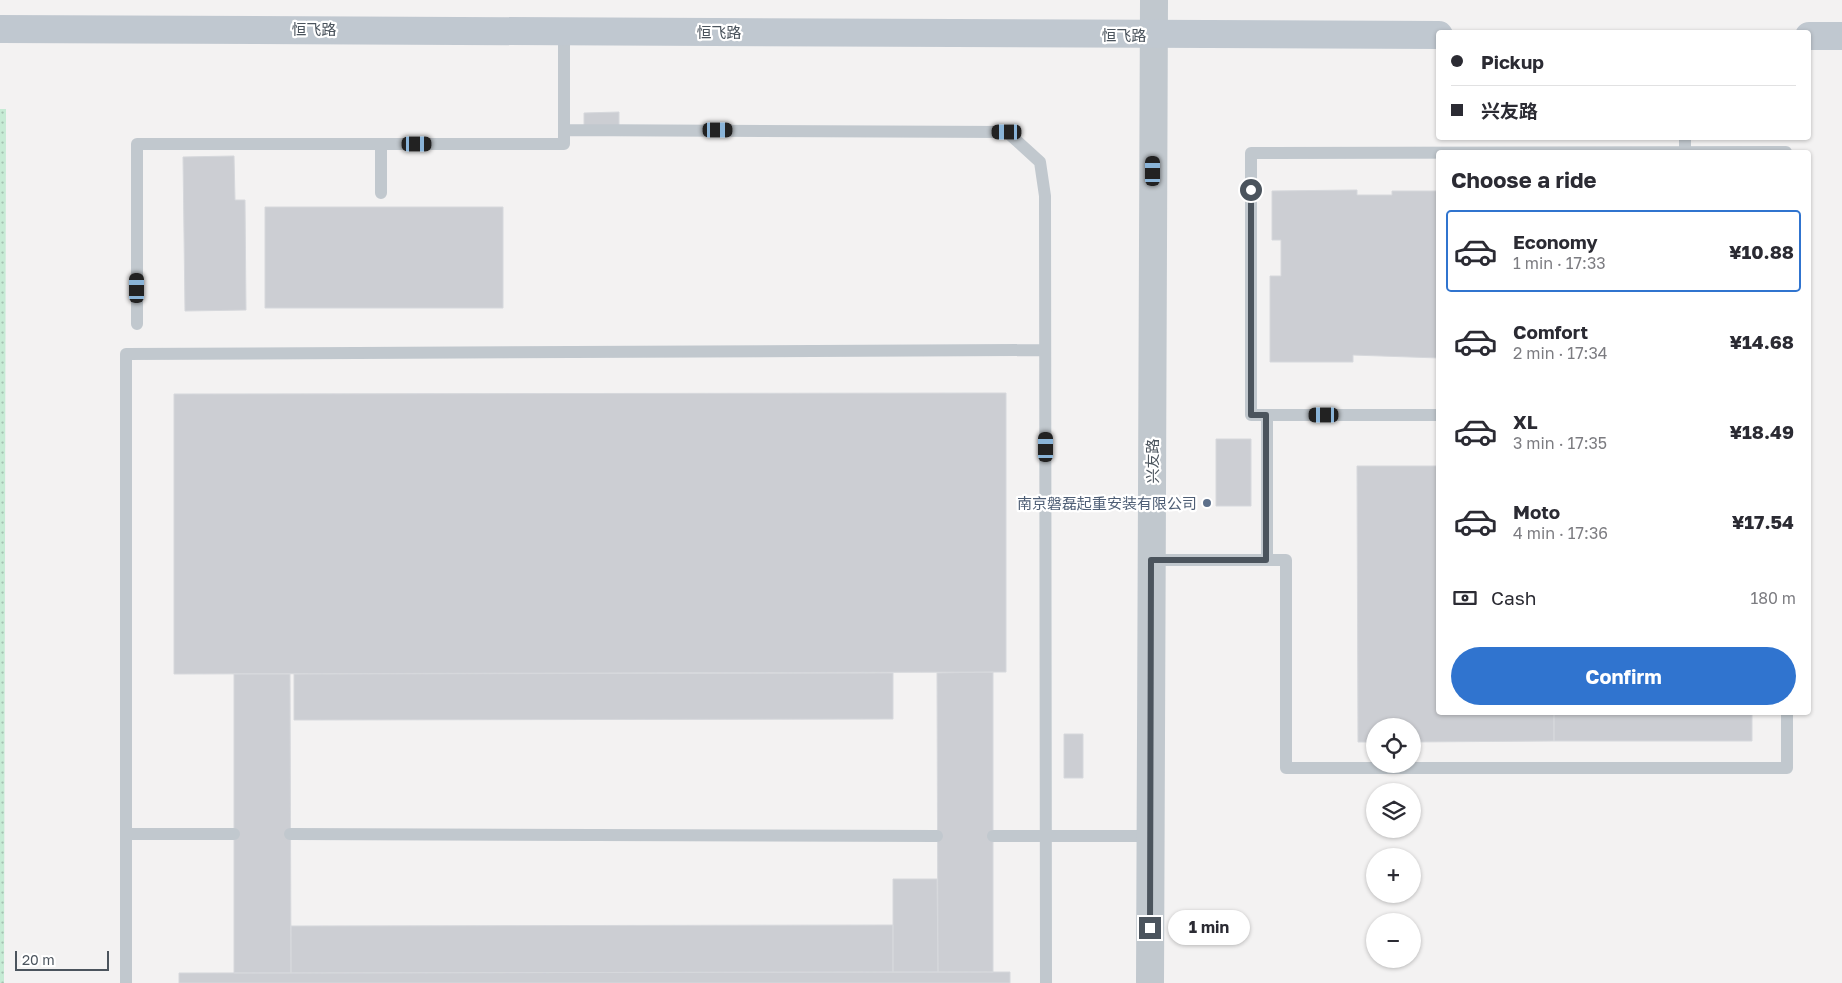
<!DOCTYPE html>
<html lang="en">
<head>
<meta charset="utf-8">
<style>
	:root { --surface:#fff; --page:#f2f2f3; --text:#2b2b33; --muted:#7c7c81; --line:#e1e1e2; --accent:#3074cf }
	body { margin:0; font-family:"Golos Text","Noto Sans SC",sans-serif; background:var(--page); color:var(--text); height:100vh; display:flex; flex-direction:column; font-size:19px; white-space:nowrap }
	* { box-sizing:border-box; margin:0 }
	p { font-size:16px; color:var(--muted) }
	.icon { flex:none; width:28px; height:28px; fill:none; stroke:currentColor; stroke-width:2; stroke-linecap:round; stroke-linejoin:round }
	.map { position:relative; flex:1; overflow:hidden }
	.sheet { position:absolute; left:1436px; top:150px; width:375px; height:565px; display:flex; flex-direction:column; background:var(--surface); border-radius:5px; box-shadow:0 1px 4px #0004 }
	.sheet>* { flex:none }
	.hud { position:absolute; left:1436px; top:30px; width:375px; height:110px; border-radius:5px; box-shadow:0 1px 4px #0004; display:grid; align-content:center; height:110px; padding:0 15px; background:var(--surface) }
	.tools { position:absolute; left:1366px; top:718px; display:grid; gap:10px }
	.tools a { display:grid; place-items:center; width:55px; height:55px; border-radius:50%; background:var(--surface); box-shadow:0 1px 4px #0004; font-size:25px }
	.scale { position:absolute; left:15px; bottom:12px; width:94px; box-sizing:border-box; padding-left:5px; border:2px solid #4b545d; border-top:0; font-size:14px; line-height:18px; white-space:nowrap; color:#4b545d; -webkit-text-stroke:4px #fff; paint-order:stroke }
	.end { position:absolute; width:22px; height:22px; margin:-11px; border:6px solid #4b545d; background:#fff; box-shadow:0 0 0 2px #fff }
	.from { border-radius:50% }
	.bubble { position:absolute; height:35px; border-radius:18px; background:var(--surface); box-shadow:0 1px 4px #0004; font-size:16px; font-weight:700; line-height:35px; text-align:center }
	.car { position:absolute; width:15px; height:30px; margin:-15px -8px; border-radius:6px; box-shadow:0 0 4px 1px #0007; background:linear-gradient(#222 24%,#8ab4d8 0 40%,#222 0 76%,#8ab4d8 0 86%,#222 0) }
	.hud b { display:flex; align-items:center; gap:18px; height:48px; font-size:19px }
	.hud b+b { border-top:1px solid var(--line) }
	.hud i { width:12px; height:12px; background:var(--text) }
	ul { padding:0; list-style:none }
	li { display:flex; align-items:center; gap:15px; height:82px; margin:0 10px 8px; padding:0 5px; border:2px solid transparent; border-radius:5px }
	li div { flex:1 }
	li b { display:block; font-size:19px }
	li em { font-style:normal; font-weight:700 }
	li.current { border-color:var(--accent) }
	li>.icon { width:45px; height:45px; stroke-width:1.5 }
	h2 { padding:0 15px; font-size:22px; line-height:60px }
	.pay { display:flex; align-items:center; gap:12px; height:55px; padding:0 15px; font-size:19px }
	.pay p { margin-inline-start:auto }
	.button { display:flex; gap:10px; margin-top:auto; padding:10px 15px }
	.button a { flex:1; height:58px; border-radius:30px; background:var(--accent); color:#fff; font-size:20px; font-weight:700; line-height:58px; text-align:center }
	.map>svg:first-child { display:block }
	.grass { fill:url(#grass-dots) }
	.building { fill:#ccced3; stroke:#d6d8dc }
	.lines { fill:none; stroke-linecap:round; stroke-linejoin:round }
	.service { stroke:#c1c8ce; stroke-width:12 }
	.tertiary { stroke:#c1c8ce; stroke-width:28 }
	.secondary { stroke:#c0c8d0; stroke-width:28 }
	.route { stroke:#4b545d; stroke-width:6 }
	.service-dot { fill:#5c6f8a; stroke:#fff; stroke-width:2 }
	.labels { text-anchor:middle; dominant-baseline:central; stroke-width:4.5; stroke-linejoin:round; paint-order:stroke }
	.street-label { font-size:15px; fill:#4b545d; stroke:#fff }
	.service-label { font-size:15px; fill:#4e5e75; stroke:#fff; text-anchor:end }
</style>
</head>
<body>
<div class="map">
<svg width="1842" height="983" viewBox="0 0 1842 983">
	<defs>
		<pattern id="grass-dots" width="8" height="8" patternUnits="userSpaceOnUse" patternTransform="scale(1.25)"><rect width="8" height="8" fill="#c6ebd5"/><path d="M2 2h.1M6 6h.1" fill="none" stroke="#a3c1b0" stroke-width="1.8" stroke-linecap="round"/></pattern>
	</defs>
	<rect width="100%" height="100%" fill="#f3f2f2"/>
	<path class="grass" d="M0 109H6L4 983H0Z"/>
	<path class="building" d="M619 112V127H584V113Z
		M234 156 235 200H245L246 310 185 311 183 157Z
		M1357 190V195H1392V191H1439V358L1353 355V362H1270V276H1281V240H1272V191Z
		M265 207H503V308H265Z
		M1006 393V672L174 674V394Z
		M1216 439H1251V506H1216Z
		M1357 466H1439V712H1554V741L1412 742V726H1375V742H1358Z
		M993 672V972H938L937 673Z
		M893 673V719L294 720V674Z
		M234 674H290L291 973H234Z
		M1554 712H1752V741H1554Z
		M1064 734H1083V778H1064Z
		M893 879H937L938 972H893Z
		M893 925V972L291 973V926Z
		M1010 972V983H179V973Z"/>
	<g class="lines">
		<path class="service" d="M564 130 1007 132 1040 162 1045 196 1046 983
			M1685 138V152
			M381 144V193
			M137 324V144H564V31
			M1267 415V560
			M1439 415H1251V153L1786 152
			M1151 560H1286V768H1787V712
			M126 834H234
			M290 834 937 836
			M993 836H1150
			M126 983V354L1045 350"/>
		<path class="tertiary" d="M1150 983 1154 0"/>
		<path class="secondary" d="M0 29 1439 35
			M1809 36H1842"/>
	</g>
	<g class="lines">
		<path class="route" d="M1150 928 1151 560H1266V415H1251V190"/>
	</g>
	<circle class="service-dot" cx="1207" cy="503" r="5"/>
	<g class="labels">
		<g class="street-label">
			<text x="314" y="29">恒飞路</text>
			<text x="719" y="32">恒飞路</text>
			<text x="1124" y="35">恒飞路</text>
			<text transform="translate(1152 461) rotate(-90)">兴友路</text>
		</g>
		<g class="service-label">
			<text x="1197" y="503">南京磐磊起重安装有限公司</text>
		</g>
	</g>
</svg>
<div class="tools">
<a><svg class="icon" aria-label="locate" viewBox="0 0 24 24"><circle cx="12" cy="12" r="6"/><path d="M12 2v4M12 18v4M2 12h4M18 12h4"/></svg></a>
<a><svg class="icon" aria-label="layers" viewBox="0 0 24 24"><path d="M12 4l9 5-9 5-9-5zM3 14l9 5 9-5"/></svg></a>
<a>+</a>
<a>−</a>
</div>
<div class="scale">20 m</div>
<i class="end from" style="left:1251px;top:190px"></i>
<i class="end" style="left:1150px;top:928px"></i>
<div class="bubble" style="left:1168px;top:910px;width:82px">1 min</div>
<i class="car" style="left:718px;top:130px;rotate:90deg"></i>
<i class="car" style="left:1007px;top:132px;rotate:270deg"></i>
<i class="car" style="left:417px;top:144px;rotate:90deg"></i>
<i class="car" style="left:1153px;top:171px;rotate:0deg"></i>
<i class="car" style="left:137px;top:288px;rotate:0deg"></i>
<i class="car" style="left:1324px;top:415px;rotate:270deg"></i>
<i class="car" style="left:1046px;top:447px;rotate:0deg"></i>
<div class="hud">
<b><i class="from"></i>Pickup</b>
<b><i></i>兴友路</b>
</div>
<section class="sheet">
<h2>Choose a ride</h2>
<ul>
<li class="current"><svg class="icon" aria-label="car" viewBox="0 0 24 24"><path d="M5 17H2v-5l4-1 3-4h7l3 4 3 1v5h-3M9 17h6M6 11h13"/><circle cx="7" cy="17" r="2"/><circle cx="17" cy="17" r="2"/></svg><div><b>Economy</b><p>1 min · 17:33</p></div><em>¥10.88</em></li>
<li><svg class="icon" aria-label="car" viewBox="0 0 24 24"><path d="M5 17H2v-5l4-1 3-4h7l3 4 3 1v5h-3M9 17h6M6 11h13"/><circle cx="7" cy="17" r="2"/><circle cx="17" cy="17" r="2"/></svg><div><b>Comfort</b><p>2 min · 17:34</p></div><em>¥14.68</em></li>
<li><svg class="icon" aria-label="car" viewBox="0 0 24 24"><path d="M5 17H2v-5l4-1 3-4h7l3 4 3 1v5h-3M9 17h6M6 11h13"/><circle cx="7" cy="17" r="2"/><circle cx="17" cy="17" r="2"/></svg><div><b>XL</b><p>3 min · 17:35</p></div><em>¥18.49</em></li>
<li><svg class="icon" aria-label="car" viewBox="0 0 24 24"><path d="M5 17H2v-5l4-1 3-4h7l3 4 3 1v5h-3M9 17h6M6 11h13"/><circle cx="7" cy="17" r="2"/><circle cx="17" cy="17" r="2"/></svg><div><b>Moto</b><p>4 min · 17:36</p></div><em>¥17.54</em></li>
</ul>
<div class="pay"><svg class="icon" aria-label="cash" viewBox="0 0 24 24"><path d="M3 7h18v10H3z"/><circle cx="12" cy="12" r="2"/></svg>Cash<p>180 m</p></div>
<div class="button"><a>Confirm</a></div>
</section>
</div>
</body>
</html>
